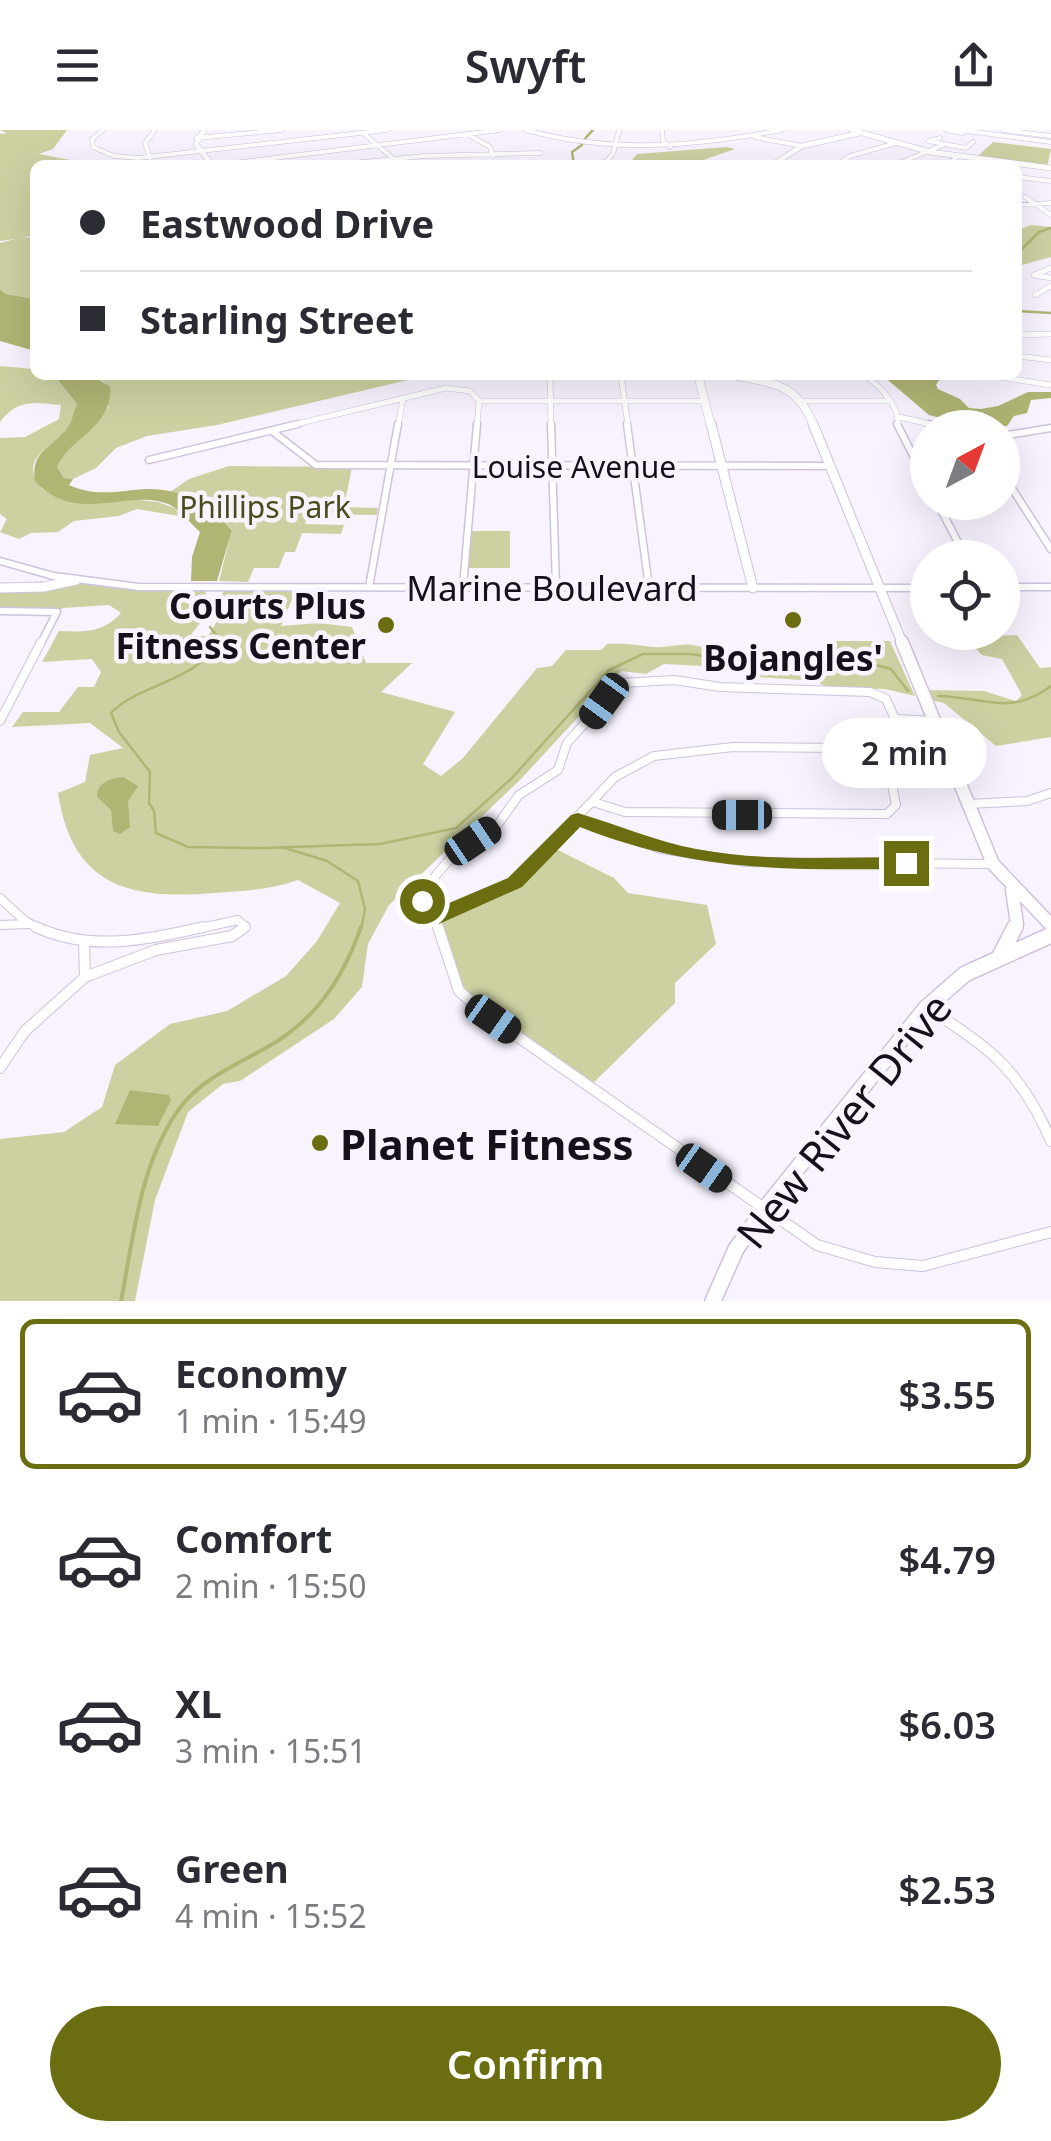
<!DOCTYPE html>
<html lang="en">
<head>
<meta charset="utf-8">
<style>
	:root { --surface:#fff; --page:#f7f7f7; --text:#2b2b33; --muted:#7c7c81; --line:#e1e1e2; --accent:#6a6d10 }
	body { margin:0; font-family:"Noto Sans",sans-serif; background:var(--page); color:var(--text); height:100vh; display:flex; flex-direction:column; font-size:38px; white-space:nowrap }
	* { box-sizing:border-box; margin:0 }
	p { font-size:32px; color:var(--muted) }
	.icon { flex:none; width:55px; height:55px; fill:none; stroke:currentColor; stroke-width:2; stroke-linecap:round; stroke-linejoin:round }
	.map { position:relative; height:1171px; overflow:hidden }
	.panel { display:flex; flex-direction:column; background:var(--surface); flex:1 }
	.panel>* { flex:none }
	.banner { position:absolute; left:30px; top:30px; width:992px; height:220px; border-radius:15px; box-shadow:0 10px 40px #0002; display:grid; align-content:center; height:220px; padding:0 50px; background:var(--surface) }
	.needle { width:65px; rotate:41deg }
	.buttons { position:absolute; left:910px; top:280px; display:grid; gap:20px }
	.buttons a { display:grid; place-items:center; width:110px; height:110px; border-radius:50%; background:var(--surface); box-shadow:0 10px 40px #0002; font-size:50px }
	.end { position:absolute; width:45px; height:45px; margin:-22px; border:12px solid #6a6d10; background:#fff; box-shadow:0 0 0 5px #fff }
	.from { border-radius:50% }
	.bubble { position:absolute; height:70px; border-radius:35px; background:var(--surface); box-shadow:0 10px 40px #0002; font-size:32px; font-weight:600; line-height:70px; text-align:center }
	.car { position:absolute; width:30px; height:60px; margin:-30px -15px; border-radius:12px; box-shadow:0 0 8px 2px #0007; background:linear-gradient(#222 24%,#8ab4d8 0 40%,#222 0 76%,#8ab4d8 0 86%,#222 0) }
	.banner b { display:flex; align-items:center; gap:35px; height:95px; font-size:38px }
	.banner b+b { border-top:2px solid var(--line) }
	.banner i { width:25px; height:25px; background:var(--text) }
	ul { padding:18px 0 0; list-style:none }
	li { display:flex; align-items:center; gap:30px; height:150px; margin:0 20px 15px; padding:0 30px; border:5px solid transparent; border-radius:15px }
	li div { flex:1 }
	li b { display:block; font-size:38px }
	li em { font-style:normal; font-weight:600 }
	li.on { border-color:var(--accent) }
	li>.icon { width:90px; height:90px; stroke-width:1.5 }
	.cta { display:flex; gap:20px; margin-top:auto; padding:20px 50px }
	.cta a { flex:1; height:115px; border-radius:60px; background:var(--accent); color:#fff; font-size:40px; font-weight:600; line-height:115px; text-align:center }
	header { display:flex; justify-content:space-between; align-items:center; height:130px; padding:0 50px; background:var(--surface); font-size:45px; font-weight:600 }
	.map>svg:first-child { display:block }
	.green { fill:#cdd1a2 }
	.water { fill:#b1b574 }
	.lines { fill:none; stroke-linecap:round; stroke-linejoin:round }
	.stream-far1 { stroke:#b1b574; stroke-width:2.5 }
	.stream { stroke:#b1b574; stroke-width:4 }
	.street-far4-casing { stroke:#cec2dd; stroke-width:5 }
	.street-far3-casing { stroke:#cec2dd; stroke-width:6 }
	.street-far2-casing { stroke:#cec2dd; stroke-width:9 }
	.street-far1-casing { stroke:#cec2dd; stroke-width:10 }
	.street-casing { stroke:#cec2dd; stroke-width:12 }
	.secondary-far4-casing { stroke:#cec2dd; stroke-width:6 }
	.secondary-far3-casing { stroke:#cec2dd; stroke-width:9 }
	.secondary-far2-casing { stroke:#cec2dd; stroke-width:11 }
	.secondary-far1-casing { stroke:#cec2dd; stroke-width:15 }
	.secondary-casing { stroke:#cec2dd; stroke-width:18 }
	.primary-casing { stroke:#cec2dd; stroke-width:3 }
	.street-far4 { stroke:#fff; stroke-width:4 }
	.street-far3 { stroke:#fff; stroke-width:5 }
	.street-far2 { stroke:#fff; stroke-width:6 }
	.street-far1 { stroke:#fff; stroke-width:8 }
	.street { stroke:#fff; stroke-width:10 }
	.secondary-far4 { stroke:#fff; stroke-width:5 }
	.secondary-far3 { stroke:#fff; stroke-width:8 }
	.secondary-far2 { stroke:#fff; stroke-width:9 }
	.secondary-far1 { stroke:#fff; stroke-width:12 }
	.secondary { stroke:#fff; stroke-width:15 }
	.primary { fill:#fff; fill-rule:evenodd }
	.route { fill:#6a6d10 }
	.poi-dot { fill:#6a6d10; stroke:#f8f3fe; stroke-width:4 }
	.labels { text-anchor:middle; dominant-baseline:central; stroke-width:9; stroke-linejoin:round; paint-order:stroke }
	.far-street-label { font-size:30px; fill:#15111a; stroke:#f8f3fe }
	.far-park-label { font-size:30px; fill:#494b1a; stroke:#f8f3fe }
	.street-label { font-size:35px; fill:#15111a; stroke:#f8f3fe }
	.poi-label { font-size:35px; font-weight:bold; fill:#15111a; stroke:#f8f3fe; text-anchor:end }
	.near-street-label { font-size:42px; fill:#15111a; stroke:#f8f3fe }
	.near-poi-label { font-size:42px; font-weight:bold; fill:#15111a; stroke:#f8f3fe; text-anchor:start }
</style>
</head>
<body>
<header><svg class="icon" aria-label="menu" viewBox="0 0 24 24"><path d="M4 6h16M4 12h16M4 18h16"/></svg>Swyft<svg class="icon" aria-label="share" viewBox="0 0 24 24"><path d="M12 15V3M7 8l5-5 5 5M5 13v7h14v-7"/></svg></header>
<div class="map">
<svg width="1051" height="1171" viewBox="0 0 1051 1171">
	<rect width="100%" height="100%" fill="#f8f3fe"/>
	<path class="green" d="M0 0H67L53 19 39 24 96 35H35V105L21 108 35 107V169L6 164 0 159V113L15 109 0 111V4L7 3Z
		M993 12 1051 19 1047 37 976 28Z
		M727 17 735 19 689 35H628L637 24Z
		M1031 95 1051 97V127L1018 136V100Z
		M0 236 34 239 35 245 57 249 77 274C75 280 73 291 69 297 54 318 14 328 44 360L158 372 177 379 179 386 137 379 119 386 74 391 58 402 31 403 19 409 0 402 7 389 0 384V308L25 307 59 289 61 275C40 274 19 266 0 292Z
		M92 245H429L217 295 147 306 116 318 96 338 73 349 64 348 57 337C68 314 95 301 108 277L104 252Z
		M229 336 352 337 344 377 378 378 377 385 308 384 305 394 344 395 341 404 302 403 295 422H285L279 438H254L248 452 219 451 232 399C213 380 195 369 170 362L189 349Z
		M467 401H510V438H465Z
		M76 450 206 457 204 488 190 506H208L216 493 224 457H297L281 496 319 493 352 497 366 533H412L381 562 455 582 423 634 441 646 463 628 537 538 552 536 566 520H601L607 514C624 513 637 515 654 517 667 518 680 513 693 515 738 523 779 539 826 531L830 511H890L915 566 885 559 831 558 813 551 744 546 723 537 664 534 646 544 621 541 520 650 389 775 368 814 362 857 334 889 240 951 223 954 188 982 155 1070 135 1171H0V1009L64 1002 102 977 115 935 170 894 227 881 286 846 317 811 340 773 298 750C270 760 242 761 213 763 129 770 72 756 58 663L85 652 90 625 123 618 90 593 12 597 23 582H59L78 557H94L101 542 92 529 42 532 59 501C85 502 103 503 121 483L109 475 63 478 57 482 0 481V458Z
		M1017 505 1040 538 1051 537V607L996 616 944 573 926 569 923 560 984 561 1016 571 1022 565 1002 529 982 525 972 515 990 506Z
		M552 717 614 748 628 763 707 775 716 814 675 853V873L589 957 459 861 436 790 515 753Z"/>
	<path class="water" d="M0 159 6 164 35 169V221L0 211Z
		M46 245H92L110 257C113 297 71 307 57 337L64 348 73 349 69 355C97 368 120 360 148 359 181 358 210 376 232 400L217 451H191L192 427 200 402C191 394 180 380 172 376 132 355 78 398 35 351 30 320 53 318 68 297 72 292 74 281 77 274L57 249Z
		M882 245H942L936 255 938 259 960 269 969 278 981 279 998 276 1028 262H1051V268L1031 270 1027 283 1014 286 1007 296 976 297 929 285Z
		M123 647 138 656 128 671 130 697 120 704 113 701 111 680 97 667C97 652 110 649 123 647Z
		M130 960 169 965 171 970 158 996 115 994Z"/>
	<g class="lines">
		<path class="stream-far1" d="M581 13 593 0
			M574 35 572 22 582 15
			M1018 123 1039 102 1051 98
			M1018 181 1051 183
			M210 497 218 507C203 552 142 551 111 583L119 602 150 642 149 673 154 681 156 703 188 717 262 718 380 714 456 698 511 649 609 540 643 524H690L792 538 864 532 891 539 908 561
			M938 566C984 567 1010 587 1051 556
			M285 718 327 731 358 751 365 779 361 800"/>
		<path class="stream" d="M121 1171C134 1105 140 1030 182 975 203 949 235 935 264 919 314 892 342 851 361 797"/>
		<defs>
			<path id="street-far4" d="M103 0 92 9 93 17 114 26 138 28 387 0
				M526 0C612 24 695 16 782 0
				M662 0 663 11 670 17
				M946 0 963 3
				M960 0 1051 12
				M1003 0 1051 6
				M363 3 401 35
				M467 4 490 17 493 26
				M755 7 802 16
				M196 8 282 0
				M940 8 928 11 966 18 973 12
				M150 28 145 13 155 0
				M217 35 500 0
				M332 35 425 26 540 23
				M603 35 613 24 619 0
				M837 35 850 26 896 13
				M895 35 943 15
				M947 35 958 26
				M1018 47 1051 51
				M1025 67 1051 85
				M1018 75 1051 73"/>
			<path id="street-far3" d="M1051 138 1034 145 1051 148
				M1035 165 1051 156
				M1018 205 1051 204
				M1018 226 1051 230
				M550 245 551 296
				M621 245 628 296
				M864 245C880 256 900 276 898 296
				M986 245 1051 255
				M768 251 777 245
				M479 271H703
				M804 271H888
				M899 287 939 296
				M288 296 446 258 470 261 479 271 477 296
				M398 296 403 268"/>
			<path id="street-far2" d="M551 294 556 457
				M627 294 649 457
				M897 294 928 355
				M928 294 946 298
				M272 301 316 335 831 336
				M1002 306 1051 298
				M149 330 298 294
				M1002 343 1051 419
				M937 372 966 428
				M369 457 398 294
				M463 457 477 294
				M0 481 57 482 40 515"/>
			<path id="street-far1" d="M0 591 41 512
				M593 672 625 682 887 684 896 675 891 649 899 638 894 619
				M969 674 1027 671 1051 663
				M577 689 661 719 747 732 993 734
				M0 768 25 791 42 800
				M439 787 416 781 436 745 457 721 498 694 519 665 558 640 567 613 621 553 674 550 720 557 870 562 886 569 895 589 935 591
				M0 795 29 794
				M192 800 238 790 245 797 241 800
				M439 800 436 790 445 783 517 751 615 647 654 626 733 617 947 619"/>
			<path id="street" d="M36 797C90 822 148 810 203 797
				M438 797 459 861 488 886 817 1115 875 1132 923 1136 1051 1102
				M85 847 156 820 232 806 245 797
				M926 878C989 915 1022 943 1051 1011
				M0 938 25 901 85 847 84 811"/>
			<path id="secondary-far4" d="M204 0 196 14 212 35
				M852 0 930 22 1051 38
				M772 35 802 16 860 3"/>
			<path id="secondary-far3" d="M698 245 711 296
				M734 245C776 254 797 254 814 296"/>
			<path id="secondary-far2" d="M711 294 753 458
				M813 294 903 515
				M0 458 44 457 76 450"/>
			<path id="secondary-far1" d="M902 512 993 734 1051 795
				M1012 760 1017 794 1014 800"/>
			<path id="secondary" d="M1000 826 1015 797
				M713 1171 736 1119 764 1080 926 878 965 844 1051 805"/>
			<path id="primary" d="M0 428 54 443 139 454 928 455V461L139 460 53 449 0 434Z
				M1002 454H1051V460H1002Z"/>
		</defs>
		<use href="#street-far4" class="street-far4-casing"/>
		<use href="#street-far3" class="street-far3-casing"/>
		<use href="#street-far2" class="street-far2-casing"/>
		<use href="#street-far1" class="street-far1-casing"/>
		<use href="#street" class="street-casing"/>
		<use href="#secondary-far4" class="secondary-far4-casing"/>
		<use href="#secondary-far3" class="secondary-far3-casing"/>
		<use href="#secondary-far2" class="secondary-far2-casing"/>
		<use href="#secondary-far1" class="secondary-far1-casing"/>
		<use href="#secondary" class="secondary-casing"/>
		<use href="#primary" class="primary-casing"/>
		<use href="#street-far4" class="street-far4"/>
		<use href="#street-far3" class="street-far3"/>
		<use href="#street-far2" class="street-far2"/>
		<use href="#street-far1" class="street-far1"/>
		<use href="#street" class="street"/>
		<use href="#secondary-far4" class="secondary-far4"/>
		<use href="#secondary-far3" class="secondary-far3"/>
		<use href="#secondary-far2" class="secondary-far2"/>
		<use href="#secondary-far1" class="secondary-far1"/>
		<use href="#secondary" class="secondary"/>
		<use href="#primary" class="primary"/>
	</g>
	<path class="route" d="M578 683C618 695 655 711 696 719 764 732 837 727 906 727L915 733 906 739C787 740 693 742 580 697L522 757 439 794 409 786 406 781 415 766H429L432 771 428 777 435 779 508 748 571 685Z"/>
	<g class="poi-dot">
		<circle cx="793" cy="490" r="10"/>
		<circle cx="386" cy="495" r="10"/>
		<circle cx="320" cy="1013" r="10"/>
	</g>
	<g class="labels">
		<g class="far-street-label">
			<text x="574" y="336">Louise Avenue</text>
		</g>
		<g class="far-park-label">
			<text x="265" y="376">Phillips Park</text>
		</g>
		<g class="street-label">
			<text x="552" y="457">Marine Boulevard</text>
		</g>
		<g class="poi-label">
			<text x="366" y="475">Courts Plus<tspan x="366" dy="40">Fitness Center</tspan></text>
			<text x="793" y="527" text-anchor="middle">Bojangles'</text>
		</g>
		<g class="near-street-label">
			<text transform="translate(843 990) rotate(-51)">New River Drive</text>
		</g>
		<g class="near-poi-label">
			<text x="340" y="1013">Planet Fitness</text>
		</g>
	</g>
</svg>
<div class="buttons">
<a><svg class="needle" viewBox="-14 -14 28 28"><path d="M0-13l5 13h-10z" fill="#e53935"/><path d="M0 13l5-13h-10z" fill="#7c7c81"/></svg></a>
<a><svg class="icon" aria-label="locate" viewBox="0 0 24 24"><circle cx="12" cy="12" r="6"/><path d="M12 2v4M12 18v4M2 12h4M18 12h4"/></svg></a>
</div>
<i class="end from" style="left:422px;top:771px"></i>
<i class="end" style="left:906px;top:733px"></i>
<div class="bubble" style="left:822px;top:588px;width:165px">2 min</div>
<i class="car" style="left:604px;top:571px;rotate:216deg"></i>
<i class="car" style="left:742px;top:685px;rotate:270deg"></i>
<i class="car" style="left:473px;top:711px;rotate:56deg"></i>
<i class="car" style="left:493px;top:889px;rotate:125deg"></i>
<i class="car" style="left:704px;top:1038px;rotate:125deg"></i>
<div class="banner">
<b><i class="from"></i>Eastwood Drive</b>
<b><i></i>Starling Street</b>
</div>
</div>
<section class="panel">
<ul>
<li class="on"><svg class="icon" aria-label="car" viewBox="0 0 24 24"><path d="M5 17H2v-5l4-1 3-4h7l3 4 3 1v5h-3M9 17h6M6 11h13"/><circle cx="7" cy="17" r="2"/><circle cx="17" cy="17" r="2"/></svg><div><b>Economy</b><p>1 min · 15:49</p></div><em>$3.55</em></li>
<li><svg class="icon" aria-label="car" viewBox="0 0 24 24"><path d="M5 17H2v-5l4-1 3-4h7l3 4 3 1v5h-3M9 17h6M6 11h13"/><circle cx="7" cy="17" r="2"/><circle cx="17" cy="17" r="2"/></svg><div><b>Comfort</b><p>2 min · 15:50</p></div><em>$4.79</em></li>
<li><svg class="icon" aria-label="car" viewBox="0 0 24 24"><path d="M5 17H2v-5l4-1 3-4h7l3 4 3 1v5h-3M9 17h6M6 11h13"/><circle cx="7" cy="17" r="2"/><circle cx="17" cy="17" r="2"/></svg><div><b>XL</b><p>3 min · 15:51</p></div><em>$6.03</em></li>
<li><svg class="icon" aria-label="car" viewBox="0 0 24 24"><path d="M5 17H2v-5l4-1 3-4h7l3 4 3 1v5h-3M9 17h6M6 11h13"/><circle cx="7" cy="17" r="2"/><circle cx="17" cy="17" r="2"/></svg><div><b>Green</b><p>4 min · 15:52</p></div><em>$2.53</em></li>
</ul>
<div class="cta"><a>Confirm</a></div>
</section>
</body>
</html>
